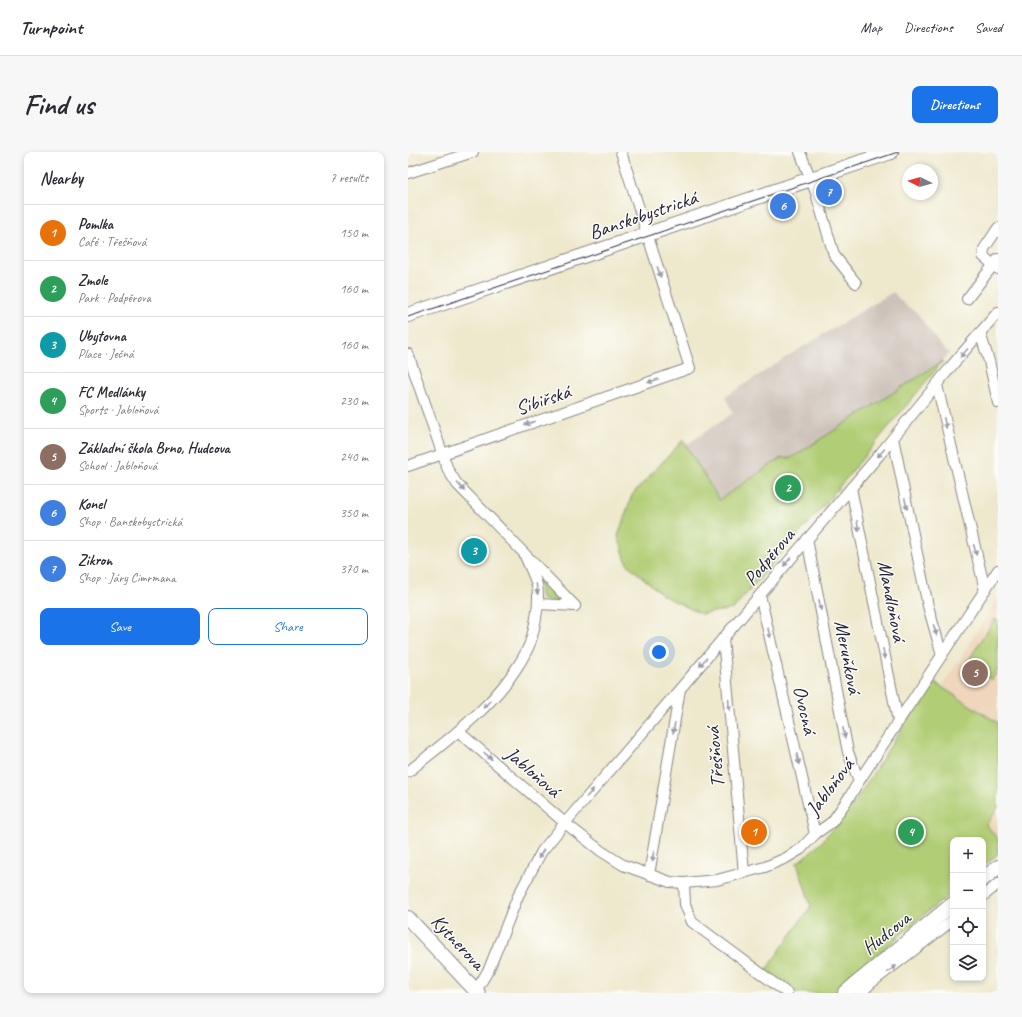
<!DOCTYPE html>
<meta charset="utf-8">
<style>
:root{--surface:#fff;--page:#f7f7f7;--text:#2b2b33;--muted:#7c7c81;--line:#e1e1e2;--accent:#1a73e8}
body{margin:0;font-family:Caveat,sans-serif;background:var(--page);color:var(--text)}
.controls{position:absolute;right:12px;bottom:12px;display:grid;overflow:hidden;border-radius:8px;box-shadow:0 2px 6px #0003}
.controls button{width:36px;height:36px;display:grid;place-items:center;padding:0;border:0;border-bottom:1px solid var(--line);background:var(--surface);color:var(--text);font:20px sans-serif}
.compass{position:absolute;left:494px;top:12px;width:36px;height:36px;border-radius:50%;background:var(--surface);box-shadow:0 2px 6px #0003;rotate:275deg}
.you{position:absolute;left:251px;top:500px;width:14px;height:14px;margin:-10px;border:3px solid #fff;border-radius:50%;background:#1a73e8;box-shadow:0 0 0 6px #1a73e833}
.badge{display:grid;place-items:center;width:26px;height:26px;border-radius:50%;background:var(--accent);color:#fff;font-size:13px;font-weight:700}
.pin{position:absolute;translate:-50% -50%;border:2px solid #fff;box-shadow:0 1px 4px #0006}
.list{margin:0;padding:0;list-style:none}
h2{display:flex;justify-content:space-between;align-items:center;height:52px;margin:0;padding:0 16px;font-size:17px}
h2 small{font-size:13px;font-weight:400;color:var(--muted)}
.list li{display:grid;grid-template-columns:26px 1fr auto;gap:12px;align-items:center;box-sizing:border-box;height:56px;padding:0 16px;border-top:1px solid var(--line)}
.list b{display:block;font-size:15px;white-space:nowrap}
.list p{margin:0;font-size:13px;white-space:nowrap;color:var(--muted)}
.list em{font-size:13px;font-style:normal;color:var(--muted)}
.actions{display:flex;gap:8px;padding:12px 16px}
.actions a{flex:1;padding:9px 0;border:1px solid var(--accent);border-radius:8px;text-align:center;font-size:14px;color:var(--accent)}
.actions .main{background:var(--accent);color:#fff}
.icon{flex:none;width:22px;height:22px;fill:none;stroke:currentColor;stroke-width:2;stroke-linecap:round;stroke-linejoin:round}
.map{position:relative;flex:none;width:590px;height:841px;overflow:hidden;border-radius:8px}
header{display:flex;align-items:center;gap:24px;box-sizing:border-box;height:56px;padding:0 20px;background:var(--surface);border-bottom:1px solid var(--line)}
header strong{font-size:19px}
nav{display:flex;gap:22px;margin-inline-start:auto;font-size:14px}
.intro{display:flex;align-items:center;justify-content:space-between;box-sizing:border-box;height:96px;padding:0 24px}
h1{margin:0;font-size:28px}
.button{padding:10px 18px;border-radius:8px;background:var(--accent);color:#fff;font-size:14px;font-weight:700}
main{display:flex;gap:24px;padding:0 24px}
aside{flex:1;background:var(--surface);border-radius:8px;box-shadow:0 2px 6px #0003}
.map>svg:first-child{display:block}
.built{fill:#efd6bc}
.industrial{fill:#cdc2b9}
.green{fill:#b1cd74;stroke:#6a7858}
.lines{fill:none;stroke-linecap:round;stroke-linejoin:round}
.street-casing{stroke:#888584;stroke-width:12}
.secondary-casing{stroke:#888584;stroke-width:16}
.street{stroke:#fff;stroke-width:10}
.secondary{stroke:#fff;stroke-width:14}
.tram{stroke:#22223b;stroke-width:1}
.oneway{fill:#9c9ca7}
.labels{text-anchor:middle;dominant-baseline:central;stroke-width:3;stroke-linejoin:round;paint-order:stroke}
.street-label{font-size:20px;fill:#22223b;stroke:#fdfcf7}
</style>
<header>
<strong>Turnpoint</strong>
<nav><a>Map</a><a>Directions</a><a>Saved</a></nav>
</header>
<div class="intro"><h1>Find us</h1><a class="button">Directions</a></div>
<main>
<aside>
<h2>Nearby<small>7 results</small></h2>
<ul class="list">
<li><span class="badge" style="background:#e8710a">1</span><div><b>Pomlka</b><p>Café · Třešňová</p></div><em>150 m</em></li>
<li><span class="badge" style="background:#2e9e5b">2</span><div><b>Zmole</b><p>Park · Podpěrova</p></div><em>160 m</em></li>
<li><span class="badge" style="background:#0f9aa8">3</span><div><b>Ubytovna</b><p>Place · Ječná</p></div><em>160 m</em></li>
<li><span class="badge" style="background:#2e9e5b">4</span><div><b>FC Medlánky</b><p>Sports · Jabloňová</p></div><em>230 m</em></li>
<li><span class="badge" style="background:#8d6e63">5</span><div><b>Základní škola Brno, Hudcova</b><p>School · Jabloňová</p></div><em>240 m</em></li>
<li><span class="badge" style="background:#3f7fe0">6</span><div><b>Konel</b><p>Shop · Banskobystrická</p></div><em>350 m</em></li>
<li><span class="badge" style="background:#3f7fe0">7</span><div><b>Zikron</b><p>Shop · Járy Cimrmana</p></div><em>370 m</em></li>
</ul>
<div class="actions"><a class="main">Save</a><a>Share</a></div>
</aside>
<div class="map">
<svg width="590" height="841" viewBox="0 0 590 841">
<rect width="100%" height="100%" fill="#fdfcf7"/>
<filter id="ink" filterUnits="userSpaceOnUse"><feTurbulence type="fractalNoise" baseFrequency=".025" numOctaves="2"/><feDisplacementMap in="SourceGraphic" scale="8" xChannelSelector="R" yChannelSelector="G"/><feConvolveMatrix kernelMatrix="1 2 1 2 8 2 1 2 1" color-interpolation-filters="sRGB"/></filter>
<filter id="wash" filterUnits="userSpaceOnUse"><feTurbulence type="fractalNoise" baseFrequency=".012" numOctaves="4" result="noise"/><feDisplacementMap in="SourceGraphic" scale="16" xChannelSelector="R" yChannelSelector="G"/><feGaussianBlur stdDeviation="0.9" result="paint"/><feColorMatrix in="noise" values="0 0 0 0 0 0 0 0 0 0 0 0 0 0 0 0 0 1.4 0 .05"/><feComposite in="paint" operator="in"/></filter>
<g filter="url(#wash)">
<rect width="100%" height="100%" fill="#eee8cc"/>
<g class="built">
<path d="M590,446V571L534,535Z"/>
<path d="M590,657V686L578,673Z"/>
</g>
<path class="industrial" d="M485,140L496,152L509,161L532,193L541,201L534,209L445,267L382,306H373L311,348L278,293L325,261L317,245L380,204Z"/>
<g class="green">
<path d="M535,209L412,358L325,457L293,462L256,444L219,412L210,384L224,343L275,288L311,348L373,306H383Z"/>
<path d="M129,422L154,444L153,447C147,452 140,449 133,447Z"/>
<path d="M587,467L590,469V517L584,528L558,512Z"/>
<path d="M524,529L590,571V656L578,673L590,686V702L575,714V688H545V740L511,767L426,841H389L358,818L403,754L389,711L412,692L448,648Z"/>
</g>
</g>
<g filter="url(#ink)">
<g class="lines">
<defs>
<g id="street">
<path d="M392,0L407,38L426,103L448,131"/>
<path d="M0,21L65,0"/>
<path d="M590,76L576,97L575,104L590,117"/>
<path d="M559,147L590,107"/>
<path d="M572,181L581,209L590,251"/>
<path d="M0,202L40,318L49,332L167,454"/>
<path d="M529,233L577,438"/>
<path d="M485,286L520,454L534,503"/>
<path d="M0,314L282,216L213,0"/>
<path d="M443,336L490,569"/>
<path d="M399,387L440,600L451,629"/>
<path d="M352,443L407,682"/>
<path d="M131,452L167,454"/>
<path d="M315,486L336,721"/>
<path d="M50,579L157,671L193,699L215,713L262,730L276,731L309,728L357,715L378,706L393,697L407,682L424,670L442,644L451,629L590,418"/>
<path d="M0,620C43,585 93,550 119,498C124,489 126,477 128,466C130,455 131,444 129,433C126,423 121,413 117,404"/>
<path d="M241,723L272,537"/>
<path d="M276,731L277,752L284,770L379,841"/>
<path d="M575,744L590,732"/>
<path d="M68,839L81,817L110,744L134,699L157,671L272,537L472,302L546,211L590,160"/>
<path d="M453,841L463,831L545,768"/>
</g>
<g id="secondary">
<path d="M0,163L483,0"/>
<path d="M575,727L590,715"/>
<path d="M0,766L70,841"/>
<path d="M437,841L545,752"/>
</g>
</defs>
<use href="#street" class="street-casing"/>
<use href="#secondary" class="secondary-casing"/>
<use href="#street" class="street"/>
<use href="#secondary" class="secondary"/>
<path class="tram" d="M0,165L490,0"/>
</g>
<defs><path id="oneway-solid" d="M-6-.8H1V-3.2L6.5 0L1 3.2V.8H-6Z"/></defs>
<g class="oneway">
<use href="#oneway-solid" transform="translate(251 120) rotate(72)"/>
<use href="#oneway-solid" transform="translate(556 201) rotate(132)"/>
<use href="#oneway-solid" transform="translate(245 229) rotate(161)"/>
<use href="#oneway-solid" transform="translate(122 271) rotate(161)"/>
<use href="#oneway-solid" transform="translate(537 271) rotate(77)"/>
<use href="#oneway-solid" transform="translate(473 301) rotate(130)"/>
<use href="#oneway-solid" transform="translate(53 335) rotate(48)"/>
<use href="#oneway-solid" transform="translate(498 352) rotate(78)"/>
<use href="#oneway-solid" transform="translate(450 374) rotate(79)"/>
<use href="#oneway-solid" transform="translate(567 398) rotate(76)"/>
<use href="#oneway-solid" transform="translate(379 410) rotate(130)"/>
<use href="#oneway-solid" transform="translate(129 437) rotate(82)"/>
<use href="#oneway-solid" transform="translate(412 453) rotate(79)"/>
<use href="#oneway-solid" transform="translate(527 478) rotate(74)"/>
<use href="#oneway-solid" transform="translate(361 481) rotate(77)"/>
<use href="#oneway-solid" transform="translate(476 502) rotate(79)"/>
<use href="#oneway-solid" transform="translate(295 510) rotate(130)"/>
<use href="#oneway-solid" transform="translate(79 552) rotate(134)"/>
<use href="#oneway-solid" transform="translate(321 553) rotate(85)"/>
<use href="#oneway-solid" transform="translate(266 576) rotate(99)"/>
<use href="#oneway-solid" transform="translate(436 581) rotate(79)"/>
<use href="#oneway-solid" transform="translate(80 604) rotate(41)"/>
<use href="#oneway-solid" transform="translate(390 607) rotate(77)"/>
<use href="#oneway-solid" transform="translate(182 641) rotate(-49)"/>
<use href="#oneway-solid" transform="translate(133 702) rotate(121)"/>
<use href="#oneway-solid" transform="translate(245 704) rotate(99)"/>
<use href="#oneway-solid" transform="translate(484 817) rotate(-38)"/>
</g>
</g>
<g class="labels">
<g class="street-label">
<text transform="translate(235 63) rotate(-19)">Banskobystrická</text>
<text transform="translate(135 248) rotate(-19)">Sibiřská</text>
<text transform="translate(361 405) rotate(-50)">Podpěrova</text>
<text transform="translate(484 449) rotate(79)">Mandloňová</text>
<text transform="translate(440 505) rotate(79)">Meruňková</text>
<text transform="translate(397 558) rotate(77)">Ovocná</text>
<text transform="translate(307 605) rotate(-95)">Třešňová</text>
<text transform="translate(125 620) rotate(41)">Jabloňová</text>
<text transform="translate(422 635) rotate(-53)">Jabloňová</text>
<text transform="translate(478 781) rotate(-39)">Hudcova</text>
<text transform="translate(50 790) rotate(47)">Kytnerova</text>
</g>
</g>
</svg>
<div class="controls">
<button>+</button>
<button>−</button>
<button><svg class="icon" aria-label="locate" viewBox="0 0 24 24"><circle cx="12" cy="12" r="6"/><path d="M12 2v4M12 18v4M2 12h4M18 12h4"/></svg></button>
<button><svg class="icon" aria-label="layers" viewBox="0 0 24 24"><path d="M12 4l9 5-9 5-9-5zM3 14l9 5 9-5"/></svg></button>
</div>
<svg class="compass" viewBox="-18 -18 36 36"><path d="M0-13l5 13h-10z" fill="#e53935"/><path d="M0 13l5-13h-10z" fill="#7c7c81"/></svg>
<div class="you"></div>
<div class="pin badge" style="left:346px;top:680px;background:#e8710a">1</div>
<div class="pin badge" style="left:380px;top:336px;background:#2e9e5b">2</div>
<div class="pin badge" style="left:66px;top:399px;background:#0f9aa8">3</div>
<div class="pin badge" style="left:503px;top:680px;background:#2e9e5b">4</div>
<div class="pin badge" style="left:567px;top:521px;background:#8d6e63">5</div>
<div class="pin badge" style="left:375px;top:54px;background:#3f7fe0">6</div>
<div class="pin badge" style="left:421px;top:40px;background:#3f7fe0">7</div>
</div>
</main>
